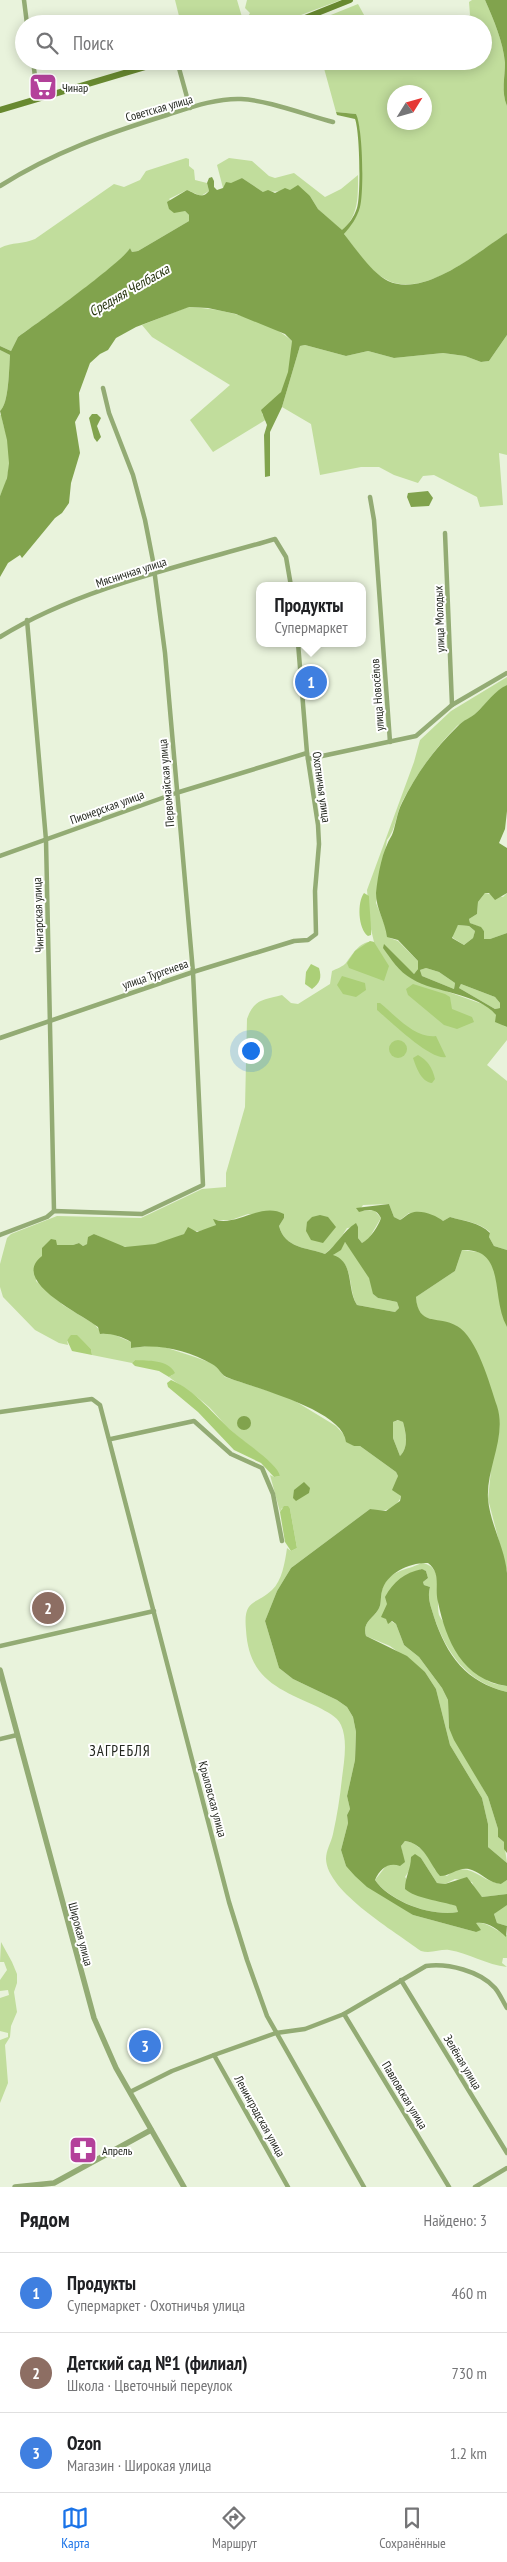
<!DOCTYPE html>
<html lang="ru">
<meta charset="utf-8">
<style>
:root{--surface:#fff;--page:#f2f2f2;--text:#202124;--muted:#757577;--line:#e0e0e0;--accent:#1a73e8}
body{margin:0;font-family:"PT Sans Narrow",sans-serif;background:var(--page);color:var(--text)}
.compass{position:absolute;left:387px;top:85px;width:45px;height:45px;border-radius:50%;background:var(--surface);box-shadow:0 2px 12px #0003;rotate:53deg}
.you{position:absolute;left:250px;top:1050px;width:18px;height:18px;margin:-12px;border:4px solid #fff;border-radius:50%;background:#1a73e8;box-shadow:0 0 0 8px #1a73e833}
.badge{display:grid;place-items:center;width:32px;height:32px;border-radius:50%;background:var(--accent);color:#fff;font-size:16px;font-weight:700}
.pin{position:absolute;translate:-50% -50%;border:2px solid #fff;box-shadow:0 1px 5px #0006}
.popup{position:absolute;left:256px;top:582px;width:110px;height:65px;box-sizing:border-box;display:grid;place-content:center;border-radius:10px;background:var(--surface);filter:drop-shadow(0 1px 4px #0005);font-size:16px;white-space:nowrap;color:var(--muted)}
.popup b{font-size:19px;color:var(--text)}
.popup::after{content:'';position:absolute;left:50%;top:100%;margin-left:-10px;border:10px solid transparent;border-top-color:var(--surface)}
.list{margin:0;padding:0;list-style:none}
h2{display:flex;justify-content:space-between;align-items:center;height:65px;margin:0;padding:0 20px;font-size:21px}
h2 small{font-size:16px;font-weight:400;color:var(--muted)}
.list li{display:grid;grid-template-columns:32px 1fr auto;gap:15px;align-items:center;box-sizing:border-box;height:80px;padding:0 20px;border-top:1px solid var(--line)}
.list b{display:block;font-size:19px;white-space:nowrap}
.list p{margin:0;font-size:16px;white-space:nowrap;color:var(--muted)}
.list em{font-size:16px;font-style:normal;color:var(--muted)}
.icon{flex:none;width:28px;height:28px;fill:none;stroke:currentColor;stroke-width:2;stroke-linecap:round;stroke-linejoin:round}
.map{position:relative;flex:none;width:507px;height:2187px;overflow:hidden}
.search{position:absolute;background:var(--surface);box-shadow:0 2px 12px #0003;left:15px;right:15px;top:15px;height:55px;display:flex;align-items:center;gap:12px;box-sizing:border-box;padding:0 18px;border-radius:28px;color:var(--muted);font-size:19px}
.sheet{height:305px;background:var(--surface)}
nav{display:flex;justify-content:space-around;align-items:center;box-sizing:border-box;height:70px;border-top:1px solid var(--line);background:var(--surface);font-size:14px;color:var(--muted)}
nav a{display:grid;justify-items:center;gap:2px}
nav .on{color:var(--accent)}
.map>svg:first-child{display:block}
.green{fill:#c1dd9c;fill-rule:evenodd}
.forest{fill:#abcf77}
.water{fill:#81a34d;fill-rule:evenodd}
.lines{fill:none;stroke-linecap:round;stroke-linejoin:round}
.minor{stroke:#93ab74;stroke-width:4.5}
.tertiary{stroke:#93ab74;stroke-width:5.5}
.secondary{stroke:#688930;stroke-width:6}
.labels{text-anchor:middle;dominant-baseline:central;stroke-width:4;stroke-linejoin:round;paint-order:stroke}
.poi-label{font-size:12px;fill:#242820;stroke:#fff;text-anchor:start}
.street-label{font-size:12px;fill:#242820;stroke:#fff}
.water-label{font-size:14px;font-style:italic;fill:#26340f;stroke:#fff}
.quarter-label{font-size:15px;letter-spacing:1px;fill:#242820;stroke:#fff}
</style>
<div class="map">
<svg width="507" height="2187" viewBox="0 0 507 2187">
<rect width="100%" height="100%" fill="#e9f3dc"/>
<g class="green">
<path d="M175,0H237L242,17L247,18L250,13L245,8L247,0H341L277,24H181Z"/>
<path d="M472,0H485C494,21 503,41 505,63C505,77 501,92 507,106V233C476,254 419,303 382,277C367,268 355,248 344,234L357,215L361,196L360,131L356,114L336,112L322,61H483V24H456L470,15L469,2ZM394,92H424V122H394Z"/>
<path d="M358,4L369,24H311V23Z"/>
<path d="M186,158L189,159V166L194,170L195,180L207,183L209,191L201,196L187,190L169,199L180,211H185L189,215V221L138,251L132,252L130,248C122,264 37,323 18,337L11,351L0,346V248C12,242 24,244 35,239L114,184L124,187L140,180L146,171Z"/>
<path d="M229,158L252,161L269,176L275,178L294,173L325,197L341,189L358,175C358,197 359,215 342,231L318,209L310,196L290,191L263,192L242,178L223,188L217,165Z"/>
<path d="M188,307C220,308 268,319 292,341C291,358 290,384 277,397C271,404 266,405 262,414L267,419L213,452L190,420L230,385L152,337L142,325Z"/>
<path d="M507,335V455L499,453L503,505L480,507L477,497L434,475L423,476L418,483L394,475L379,467H361L320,475L311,424L282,407L300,346L305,345L346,356L368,351L394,358L443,353L465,356L481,362L489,361Z"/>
<path d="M0,350L10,355C9,368 9,404 0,411Z"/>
<path d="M2,414C2,423 5,429 7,437C11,456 10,479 0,496V415Z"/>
<path d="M507,677V685C495,691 486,704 476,713C470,719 463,721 457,726C434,749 417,774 402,802C396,814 396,830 387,840L376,903L390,938L398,941L418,961V969L414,974L383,948L412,979L485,1005L494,1012L504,1026L507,1027V1040L487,1065L507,1081V1250L494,1246L489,1237L490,1232C479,1222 464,1221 450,1217L443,1221L409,1213L400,1220L394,1217L389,1204L363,1205L359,1211L374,1210L381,1218L368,1240L362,1243L358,1238V1227L347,1228L338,1242L325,1254C307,1247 285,1249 279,1226L284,1218L248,1214L231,1220H214L216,1225C208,1229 200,1233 191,1230C173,1241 148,1248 127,1247C117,1247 103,1238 94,1234L87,1244L83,1246L79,1243L73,1245H57L42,1256L36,1281L63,1305L94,1324L103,1334L108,1332L131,1342V1348L158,1345L195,1357L214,1364L225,1377L290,1398L336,1426L354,1446H360L396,1472L398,1476L396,1483L401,1496C397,1510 382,1513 370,1509L291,1568L277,1591L265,1621L279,1668L293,1679L337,1700L347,1707L353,1717L356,1732L355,1760L347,1796L350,1809L347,1815L348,1823L341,1850L346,1866L413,1915L476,1932V1923C488,1921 498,1933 507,1935V1958H503L502,1963L507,1967C487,1965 469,1953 449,1950C440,1949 431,1954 421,1951C396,1932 327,1892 326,1859C326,1850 331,1843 333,1834C337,1816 340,1797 342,1778C344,1762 348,1740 341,1725C337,1716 327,1712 318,1707C279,1689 249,1680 246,1630C243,1598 255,1606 272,1590C282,1581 285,1562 287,1548L291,1551L297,1548L290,1509L282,1508L280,1512L270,1475L274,1477L280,1476C267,1457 253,1449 236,1435C226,1427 218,1416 209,1407C197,1396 182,1387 169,1377L172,1375L135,1360L132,1363L92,1355L91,1349L76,1335L71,1336L67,1340L68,1345L59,1343L35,1330L3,1297L0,1287V1264L7,1238L11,1234L57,1216L141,1218L202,1189L226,1187V1173L245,1107L247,1019C254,999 263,1000 282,995L291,1003L298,1004L330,984L332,971C336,969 344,966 346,963C353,954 360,940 374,942L370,925L367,890L414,762L420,740L451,711Z"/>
<path d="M485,893L503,897L507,893V933L490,939H484V931L480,927L470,923L469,919L477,914L478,902Z"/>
<path d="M458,925L469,926L475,931L473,938L464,945L453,938L452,935Z"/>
<path d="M426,968L439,972L455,983L454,989L422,976L420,970Z"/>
<path d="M461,984L495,997L500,1003V1008L495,1009L459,988Z"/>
<path d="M345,1242L365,1269L373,1286V1294L378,1298L397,1302L399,1308L395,1312L357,1305C347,1289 355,1261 332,1256Z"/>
<path d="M462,1250L485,1253L499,1262L505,1274L502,1287L507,1327V1572L488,1499L491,1470L457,1326L424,1317L417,1310L416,1297L455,1271Z"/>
<path d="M399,1420L403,1422C406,1434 409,1447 400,1456L393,1438V1422Z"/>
<path d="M421,1563C446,1565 435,1599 439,1615C441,1620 484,1678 488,1681C493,1684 501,1685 507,1686V1692C467,1682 447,1654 434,1617C431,1606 427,1599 430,1587L424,1585L423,1582L428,1578L426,1571L421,1569C409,1581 380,1600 386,1619L396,1624L404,1645L419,1657L442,1688L448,1700L449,1728L488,1797L498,1829V1837L504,1842L507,1863L488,1847V1824L482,1798L450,1745L436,1689L425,1672L390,1646L366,1636C362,1623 372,1619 378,1610C382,1604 380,1597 382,1590C388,1569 407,1571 421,1563Z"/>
<path d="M405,1841L413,1843L421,1849L430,1859L435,1870L447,1876C467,1858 481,1882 501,1884L507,1880V1894L482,1897L475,1890L472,1882L455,1879L445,1884L437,1883L421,1858L411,1857V1868L405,1877L422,1897H430L456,1906L458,1912C432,1917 391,1902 375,1880L386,1866L403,1856L401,1846Z"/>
<path d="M506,1904L507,1905V1926L497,1923L494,1914Z"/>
<path d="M1,1942L12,1962L17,1974V1983L14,1992L17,2012L11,2026L10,2037L5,2045L8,2083L0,2103V2040L8,2037V2033L0,2031V1998L9,1995L8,1990L0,1991V1980L7,1970L4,1962H0Z"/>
</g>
<g class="forest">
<path d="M364,893L369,896C369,903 372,932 371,935L368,936C358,929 357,902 364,893Z"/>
<path d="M370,941L374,942L389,966L384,981L349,968L347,963L355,951Z"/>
<path d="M311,964L319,968C322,978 320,983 312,989L305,984L306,972Z"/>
<path d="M342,976L365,983L366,990L356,997L343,994L337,985Z"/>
<path d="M413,984L445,994L450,997L452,1009L472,1017L474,1022L457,1029L444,1025L408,995L406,989Z"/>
<path d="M377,1003H380C395,1015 415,1039 436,1036L446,1057C431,1061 389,1020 377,1010Z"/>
<circle cx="398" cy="1049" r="9"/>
<path d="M418,1055C428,1061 432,1067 435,1079L432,1083C421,1082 416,1067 413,1058Z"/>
<path d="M71,1335H77L91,1349L92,1355L72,1351L67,1340Z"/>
<path d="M135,1360C148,1361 168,1359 175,1373L169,1377L159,1371L135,1366L132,1363Z"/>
<path d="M171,1380C194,1389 215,1416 233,1432C243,1441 278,1464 280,1476L274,1477L261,1463L234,1450L198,1412L168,1387L167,1383Z"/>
<path d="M284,1506H288L290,1509L297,1548L291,1551L285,1542L280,1512Z"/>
</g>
<g class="water">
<path d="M485,0H507V106C501,92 505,77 505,63C503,41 494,21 485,0Z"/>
<path d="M336,112L356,114C363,128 364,192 360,207C357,218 351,226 344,234C355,248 373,274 388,281C425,298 478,252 507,233V335L489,361L481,362L465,356L443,353L394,358L368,351L346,356L305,345L300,346L282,407L270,432V476L265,477L264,435L267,425L261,410L281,392L288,372L292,341L285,334L236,314L208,308L189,307L136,327L116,338L108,350L100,354L90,363L79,393L80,413L75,422L80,453L71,483L69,503L62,513L55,518L22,558L20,555L8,563L0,577V496L7,478L9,463L7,440L0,411C9,404 9,368 10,355L0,350V346L11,351L18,337C35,325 124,261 130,248L132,252L138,251L189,221V215L185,211L174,213L169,209L167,202L187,190C195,193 202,200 209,191L207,183L209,178L212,177L214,181V187L217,190L223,188L226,182L231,183L242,178L263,192L268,190L275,193L285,188L290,190L298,185L310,196L318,209L342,230C349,224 354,217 357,208C361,196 360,132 355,119L337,115Z"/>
<path d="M92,414H97L101,418L97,426L101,437L97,442L94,438L89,418Z"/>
<path d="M428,491L433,498L429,506L411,507L407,497L408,493Z"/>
<path d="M507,685V811L505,829L499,843L507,848V893L495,900L489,893H485L478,902L477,914L469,919L470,923L481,927L484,931V939H490L507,933V1027L495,1022L496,1015C478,993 435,993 412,979C398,971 392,960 383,948L384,944L414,974L418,969V961L398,940L387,937C385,921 376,909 376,893C378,874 382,851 392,835C395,829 397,812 402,803C416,774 435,748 458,726C463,720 471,718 476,713C486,704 495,690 507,685ZM458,925L469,926L475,931L473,938L464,945L452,938ZM426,968L439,972L455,983L454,989L422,976L420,970ZM461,984L495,997L500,1003V1008L495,1009L459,988Z"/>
<path d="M389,1204L394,1217L400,1220C404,1218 407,1214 411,1213C420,1209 436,1215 443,1221L450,1217C464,1221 479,1222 490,1233L489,1237L494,1246L507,1250V1327C490,1296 507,1248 462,1250L455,1271L416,1297C418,1327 438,1315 457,1326C477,1337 490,1385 497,1406C507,1437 486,1468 488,1499C490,1524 505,1548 507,1573C507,1610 507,1649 507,1686C463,1680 446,1641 438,1602C434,1588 442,1574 428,1563C411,1562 386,1573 382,1591C380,1598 382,1604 378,1610C372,1619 362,1623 366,1636L407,1656L425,1672L436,1689L450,1745L482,1798L488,1824V1847L507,1863V1880L501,1884C489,1883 483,1874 472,1870C460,1865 451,1876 440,1876C429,1863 425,1844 405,1841L401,1846L405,1862L400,1866C388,1862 380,1869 375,1880C390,1902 432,1917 458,1912L456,1906C441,1901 414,1898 405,1889C405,1877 411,1869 411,1857L415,1854L421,1858L437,1883L445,1884L467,1877L482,1897L507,1894V1905L494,1914L497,1923L507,1926L506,1937C499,1930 487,1921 476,1923L481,1930L476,1932L413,1915L367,1887L355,1876L346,1866L341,1850L348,1823L347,1815L350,1809L347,1796L355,1760L356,1732L353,1717L347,1707L337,1700L293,1679L279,1668L265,1621L277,1591L291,1568L370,1509L386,1511L400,1501L401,1496L392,1490L398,1476L396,1472L360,1446H354L346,1442C343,1410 254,1388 229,1378C221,1376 219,1367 212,1364C188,1350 158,1343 131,1348V1342C121,1336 110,1333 100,1334L98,1327C82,1314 9,1281 42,1256V1248L51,1239L56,1240L57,1245H73L79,1243L83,1246L87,1244L88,1237L94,1234L125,1247L155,1244L184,1234L188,1227L197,1232L216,1225L213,1219C236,1228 261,1201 284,1214V1218L279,1226C285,1249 307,1247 325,1254C337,1245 343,1231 356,1223L358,1227V1238L362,1243C370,1239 379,1225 381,1218C376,1208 369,1209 359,1212L356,1208ZM345,1242L369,1278L373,1294L378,1298L397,1302L399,1308L395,1312L357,1305C346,1288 355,1262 333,1255L341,1250ZM398,1420L403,1422C406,1433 409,1447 400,1456L393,1438V1422Z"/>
<path d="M320,1215L328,1217L336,1227L323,1243L311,1240L306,1231L307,1222L312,1217Z"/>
<circle cx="244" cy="1423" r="7"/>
<path d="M304,1482L310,1488L309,1493L296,1501L293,1498L294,1490Z"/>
<path d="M422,1569L426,1571L428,1578L423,1582L424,1585L430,1587C427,1599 431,1606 434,1617C447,1656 466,1682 507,1692V1853L504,1849V1842L498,1837V1829L488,1797L454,1740L449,1728L448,1700L442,1688L419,1657L404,1645L396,1624L392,1621L388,1624L386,1619L381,1617L387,1604L385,1597C394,1581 404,1573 422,1569Z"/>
</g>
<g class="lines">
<g class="minor">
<path d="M24,0L27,24"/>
<path d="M33,61L38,99"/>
<path d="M177,61L190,108"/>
<path d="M0,186C54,152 106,134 167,115C189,108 216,98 241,99C267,100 306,115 333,122"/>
<path d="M370,497L374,520L390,742"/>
<path d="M445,533L452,705"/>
<path d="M27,620L46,840L54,1211"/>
<path d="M0,637C78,588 186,565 275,539L286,557L291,586"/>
<path d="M308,759L416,736L452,705L507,673"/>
<path d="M0,856L176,793L307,753"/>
<path d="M0,1038L193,972L294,941L308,940L316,934L315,891L319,844L318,825L307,753L298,643"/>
<path d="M0,1235L47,1217L54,1211L142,1214L203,1185L193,972L165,653L153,561L145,520L133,475L109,413L103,388"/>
<path d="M0,1412L92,1399L100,1405L229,1902L247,1960L267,2016L364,2187"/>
<path d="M111,1439L194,1421L231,1454L262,1468L273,1494L282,1541"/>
<path d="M0,1646L154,1611"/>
<path d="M0,1739L17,1735"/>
<path d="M401,1980L507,2153"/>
<path d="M344,2014L449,2187"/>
<path d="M214,2055L288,2187"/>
<path d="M130,2092L172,2071L214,2055L276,2033L305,2029L344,2014L426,1966C448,1963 480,1971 495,1988C500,1994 503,2002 507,2008"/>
<path d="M475,2187L507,2168"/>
</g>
<g class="tertiary">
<path d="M0,1670L94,2018L116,2068L184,2187"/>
<path d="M15,2187L54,2183L151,2130"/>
</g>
<g class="secondary">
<path d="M290,24L350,0"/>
<path d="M0,110L165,61"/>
</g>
</g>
<defs>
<symbol id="supermarket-square" viewBox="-11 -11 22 22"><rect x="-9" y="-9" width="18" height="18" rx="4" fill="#b4419b" stroke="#fff"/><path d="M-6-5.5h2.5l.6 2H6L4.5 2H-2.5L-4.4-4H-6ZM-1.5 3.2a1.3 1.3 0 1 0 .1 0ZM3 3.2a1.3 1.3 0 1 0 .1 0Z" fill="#fff"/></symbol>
<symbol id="pharmacy-square" viewBox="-11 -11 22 22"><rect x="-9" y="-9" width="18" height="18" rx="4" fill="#b4419b" stroke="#fff"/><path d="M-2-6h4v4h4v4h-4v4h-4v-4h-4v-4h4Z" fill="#fff"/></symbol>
</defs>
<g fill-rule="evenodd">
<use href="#supermarket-square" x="27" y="71" width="32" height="32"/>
<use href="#pharmacy-square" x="67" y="2134" width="32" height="32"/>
</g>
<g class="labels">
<g class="poi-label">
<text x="62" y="87">Чинар</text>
<text x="102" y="2150">Апрель</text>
</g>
<g class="street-label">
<text transform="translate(159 108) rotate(-16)">Советская улица</text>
<text transform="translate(131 572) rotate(-18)">Мясничная улица</text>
<text transform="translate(439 619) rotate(-92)">улица Молодых</text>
<text transform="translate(377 695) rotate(-94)">улица Новосёлов</text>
<text transform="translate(166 783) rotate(-95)">Первомайская улица</text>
<text transform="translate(322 787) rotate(82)">Охотничья улица</text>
<text transform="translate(107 807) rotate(-20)">Пионерская улица</text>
<text transform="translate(38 915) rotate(-92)">Чингарская улица</text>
<text transform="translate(155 974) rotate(-19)">улица Тургенева</text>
<text transform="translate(213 1799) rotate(75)">Крыловская улица</text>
<text transform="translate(81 1934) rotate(75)">Широкая улица</text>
<text transform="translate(463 2062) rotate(59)">Зелёная улица</text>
<text transform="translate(405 2095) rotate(59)">Павловская улица</text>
<text transform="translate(260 2116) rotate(61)">Ленинградская улица</text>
</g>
<g class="water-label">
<text transform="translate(129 290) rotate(-30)">Средняя Челбаска</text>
</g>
<g class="quarter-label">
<text x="120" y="1750">ЗАГРЕБЛЯ</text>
</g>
</g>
</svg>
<svg class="compass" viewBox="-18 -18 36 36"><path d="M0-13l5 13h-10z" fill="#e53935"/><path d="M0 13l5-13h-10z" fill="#757577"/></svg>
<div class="you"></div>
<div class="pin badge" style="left:311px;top:682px;background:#3f7fe0">1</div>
<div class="popup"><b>Продукты</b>Супермаркет</div>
<div class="pin badge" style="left:48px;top:1608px;background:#8d6e63">2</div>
<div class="pin badge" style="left:145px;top:2046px;background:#3f7fe0">3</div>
<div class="search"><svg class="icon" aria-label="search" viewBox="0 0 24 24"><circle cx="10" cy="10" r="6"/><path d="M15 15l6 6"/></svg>Поиск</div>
</div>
<section class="sheet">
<h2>Рядом<small>Найдено: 3</small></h2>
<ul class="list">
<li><span class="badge" style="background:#3f7fe0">1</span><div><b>Продукты</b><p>Супермаркет · Охотничья улица</p></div><em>460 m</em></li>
<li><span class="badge" style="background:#8d6e63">2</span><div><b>Детский сад №1 (филиал)</b><p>Школа · Цветочный переулок</p></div><em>730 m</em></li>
<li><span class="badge" style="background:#3f7fe0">3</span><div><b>Ozon</b><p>Магазин · Широкая улица</p></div><em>1.2 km</em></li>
</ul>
</section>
<nav>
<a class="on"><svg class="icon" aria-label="map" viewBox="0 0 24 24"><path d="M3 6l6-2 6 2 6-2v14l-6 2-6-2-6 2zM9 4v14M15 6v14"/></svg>Карта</a>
<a><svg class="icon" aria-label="directions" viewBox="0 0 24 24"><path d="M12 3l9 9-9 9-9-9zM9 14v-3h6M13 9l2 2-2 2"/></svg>Маршрут</a>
<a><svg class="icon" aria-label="saved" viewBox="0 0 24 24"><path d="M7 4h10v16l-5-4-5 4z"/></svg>Сохранённые</a>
</nav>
